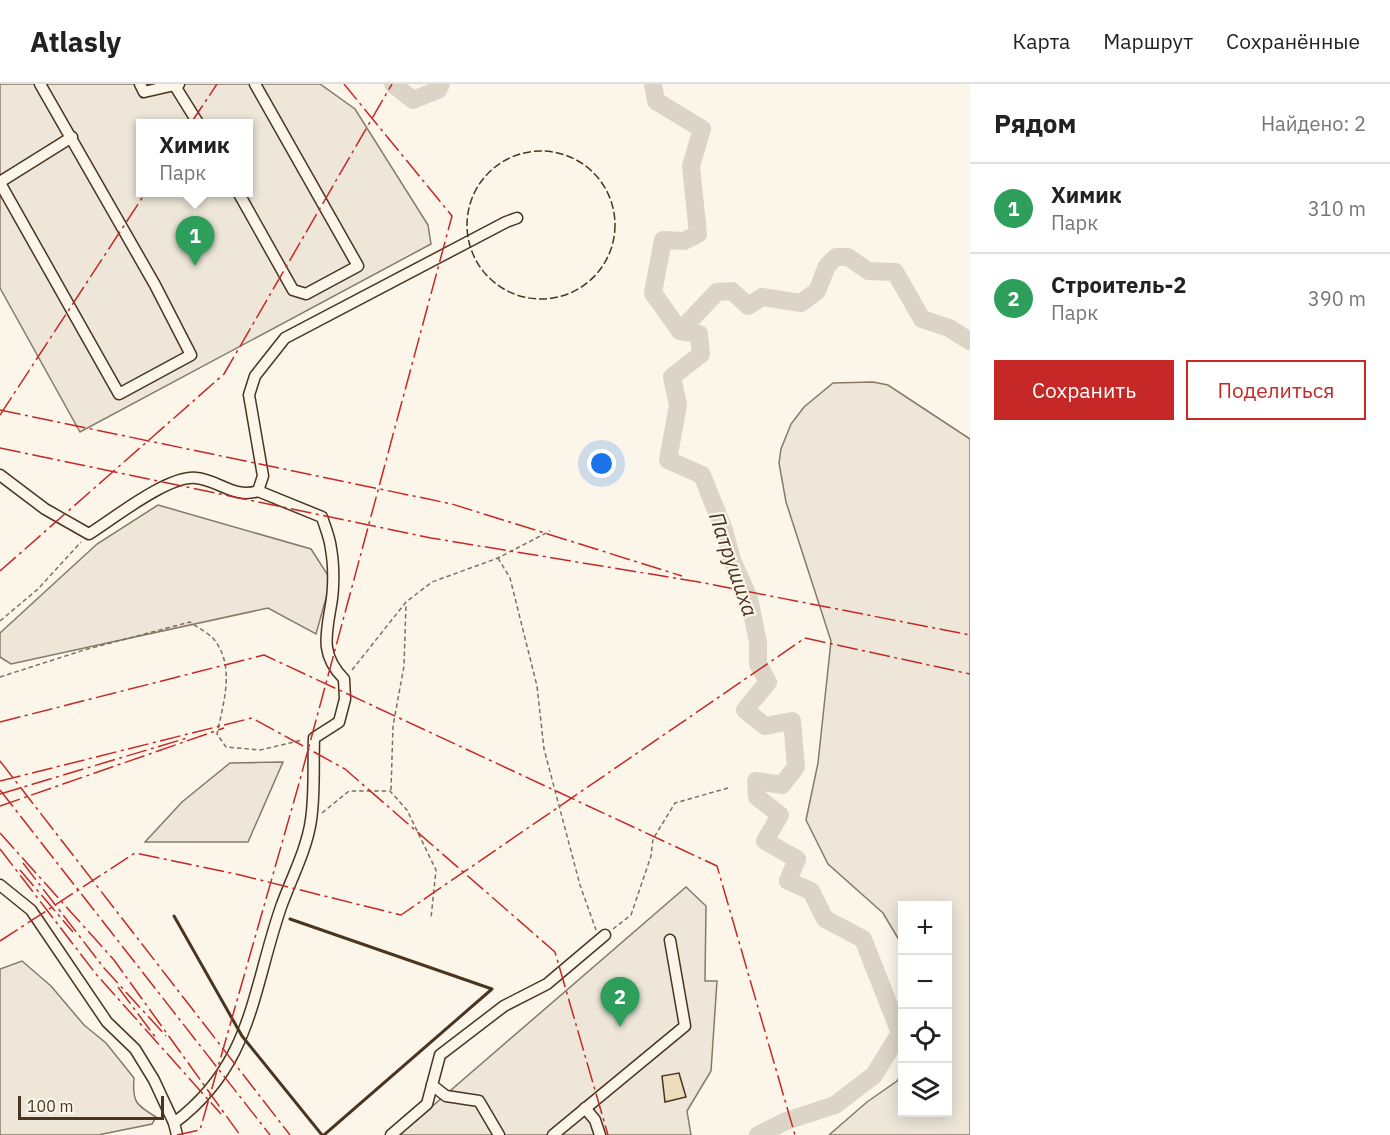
<!DOCTYPE html>
<html lang="ru">
<meta charset="utf-8">
<style>
:root{--surface:#fff;--page:#f2f2f2;--text:#222;--muted:#767676;--line:#e0e0e0;--accent:#c62828}
body{margin:0;font-family:"IBM Plex Sans",sans-serif;background:var(--page);color:var(--text)}
.controls{position:absolute;right:18px;bottom:18px;display:grid;overflow:hidden;border-radius:0px;box-shadow:0 3px 15px #0003}
.controls button{width:54px;height:54px;display:grid;place-items:center;padding:0;border:0;border-bottom:2px solid var(--line);background:var(--surface);color:var(--text);font:30px sans-serif}
.scale{position:absolute;left:18px;bottom:15px;width:146px;box-sizing:border-box;padding-left:6px;border:3px solid #4a3520;border-top:0;font-size:16px;line-height:21px;white-space:nowrap;color:#4a3520;-webkit-text-stroke:4px #fbf6e9;paint-order:stroke}
.you{position:absolute;left:602px;top:380px;width:21px;height:21px;margin:-15px;border:4px solid #fff;border-radius:50%;background:#1a73e8;box-shadow:0 0 0 9px #1a73e833}
.badge{display:grid;place-items:center;width:39px;height:39px;border-radius:50%;background:var(--accent);color:#fff;font-size:20px;font-weight:700}
.pin{position:absolute;translate:-50% -50px;filter:drop-shadow(0 2px 3px #0008)}
.pin::after{content:'';position:absolute;top:32px;width:21px;height:18px;background:inherit;clip-path:polygon(0 0,100% 0,50% 100%)}
.popup{position:absolute;left:136px;top:35px;width:117px;height:78px;box-sizing:border-box;display:grid;place-content:center;border-radius:0px;background:var(--surface);filter:drop-shadow(0 2px 4px #0005);font-size:20px;white-space:nowrap;color:var(--muted)}
.popup b{font-size:22px;color:var(--text)}
.popup::after{content:'';position:absolute;left:50%;top:100%;margin-left:-12px;border:12px solid transparent;border-top-color:var(--surface)}
.list{margin:0;padding:0;list-style:none}
h2{display:flex;justify-content:space-between;align-items:center;height:78px;margin:0;padding:0 24px;font-size:26px}
h2 small{font-size:20px;font-weight:400;color:var(--muted)}
.list li{display:grid;grid-template-columns:39px 1fr auto;gap:18px;align-items:center;box-sizing:border-box;height:90px;padding:0 24px;border-top:2px solid var(--line)}
.list b{display:block;font-size:22px;white-space:nowrap}
.list p{margin:0;font-size:20px;white-space:nowrap;color:var(--muted)}
.list em{font-size:20px;font-style:normal;color:var(--muted)}
.actions{display:flex;gap:12px;padding:18px 24px}
.actions a{flex:1;padding:14px 0;border:2px solid var(--accent);border-radius:0px;text-align:center;font-size:21px;color:var(--accent)}
.actions .main{background:var(--accent);color:#fff}
.icon{flex:none;width:33px;height:33px;fill:none;stroke:currentColor;stroke-width:2;stroke-linecap:round;stroke-linejoin:round}
.map{position:relative;flex:none;width:970px;height:1051px;overflow:hidden}
header{display:flex;align-items:center;gap:36px;box-sizing:border-box;height:84px;padding:0 30px;background:var(--surface);border-bottom:2px solid var(--line)}
header strong{font-size:28px}
nav{display:flex;gap:33px;margin-inline-start:auto;font-size:21px}
main{display:flex}
aside{flex:1;background:var(--surface)}
.map>svg:first-child{display:block}
.green{fill:#ede6d9;stroke:#887966;stroke-width:1.5;fill-rule:evenodd}
.lines{fill:none;stroke-linecap:round;stroke-linejoin:round}
.river{stroke:#dcd4c6;stroke-width:18}
.building{fill:#ecdcbc;stroke:#4a3520;stroke-width:1.5}
.minor-casing{stroke:#4a3520;stroke-width:13}
.path{stroke:#7f6f5c;stroke-width:1.5;stroke-dasharray:4.5 3;stroke-linecap:butt}
.minor{stroke:#fbf6e9;stroke-width:10}
.fence{stroke:#4a3520;stroke-width:1.5;stroke-dasharray:8 3;stroke-linecap:butt}
.wall{stroke:#4a3520;stroke-width:3}
.power{stroke:#c62828;stroke-width:1.5;stroke-dasharray:21 4.5 3 4.5;stroke-linecap:butt}
.labels{text-anchor:middle;dominant-baseline:central;stroke-width:4.5;stroke-linejoin:round;paint-order:stroke}
.water-label{font-size:21px;font-style:italic;fill:#4a3520;stroke:#fbf6e9}
</style>
<header>
<strong>Atlasly</strong>
<nav><a>Карта</a><a>Маршрут</a><a>Сохранённые</a></nav>
</header>
<main>
<div class="map">
<svg width="970" height="1051" viewBox="0 0 970 1051">
<rect width="100%" height="100%" fill="#fbf6e9"/>
<g class="green">
<path d="M0,0H320L355,25L428,141L431,160L80,348L0,204ZM141,39H249V108H141Z"/>
<path d="M873,298L888,301L970,355V1051H829L867,1018L897,997L902,988V1028H948V822H902V861L883,829L828,780L806,736L818,679L831,557L786,418L779,379L781,365L791,340L804,323L833,299Z"/>
<path d="M158,421L311,465L331,496L316,550L268,524L11,580L0,573V549L97,460Z"/>
<path d="M283,678L248,758H145L182,718L230,679Z"/>
<path d="M686,803L706,822L705,897H717L711,987L687,1027L691,1051H399Z"/>
<path d="M22,877L51,902L84,941L106,959L134,994C132,1018 136,1021 156,1033L152,1040L98,1051H0V885Z"/>
</g>
<g class="lines">
<g class="river">
<path d="M393,0L413,16L438,6L441,0"/>
<path d="M653,0L656,17L702,45L691,82L698,150L684,157L663,156L653,209L680,247L699,250L701,270L672,293L678,321L668,376L702,391L724,446L732,476L749,514L758,558V580L768,598L745,626L765,642L792,637L796,683L782,701L756,697L757,713L780,731L765,757L797,775L788,797L811,807L825,835L863,855L900,949L874,991L835,1021L786,1037L758,1051"/>
<path d="M680,247L717,208L732,207L748,222L762,213L801,219L817,207L827,182L836,173H848L868,187L895,188L922,235L949,244L970,257"/>
</g>
</g>
<path class="building" d="M679,989L686,1013L665,1018L662,992Z"/>
<g class="lines">
<defs>
<g id="minor">
<path d="M140,0L144,8L179,0"/>
<path d="M175,2L198,39"/>
<path d="M0,98L72,53"/>
<path d="M0,99L119,310L191,271L155,201L40,0"/>
<path d="M238,108L293,206L306,210L358,182L255,0"/>
<path d="M0,391L45,425L89,450C113,435 168,391 196,394C219,396 234,415 258,407L263,392L249,311L255,292L285,254L506,138L517,134"/>
<path d="M0,801L31,826L107,938L135,965L154,996L174,1039"/>
<path d="M432,1001L446,1012L479,1017L499,1051"/>
<path d="M585,1024L595,1036L600,1051"/>
<path d="M177,1051L174,1039C252,981 252,907 281,823C291,795 307,765 311,736C315,709 313,681 314,654L339,638L345,615L344,595C320,571 326,551 331,521C334,505 334,481 331,465C330,454 325,443 322,433L258,407"/>
<path d="M391,1051L427,1020L440,971L504,922L547,900L605,851"/>
<path d="M553,1051L685,942L670,856"/>
</g>
</defs>
<use href="#minor" class="minor-casing"/>
<g class="path">
<path d="M498,474L510,494L537,602L544,665L580,801L596,846"/>
<path d="M0,537L38,505L81,458"/>
<path d="M352,586L406,518L432,498L498,474L550,447"/>
<path d="M0,593L84,566L190,538C198,544 211,550 216,558C235,585 223,620 217,650L226,663L260,666L302,656"/>
<path d="M391,706L393,642L404,582L406,520"/>
<path d="M322,729L349,707H390L407,726L436,786L431,834"/>
<path d="M613,845L631,831L651,772L653,755L675,719L728,704"/>
</g>
<use href="#minor" class="minor"/>
<circle class="fence" cx="541" cy="141" r="74"/>
<g class="wall">
<path d="M174,832L242,952L322,1051"/>
<path d="M290,835L492,905L324,1051"/>
</g>
<g class="power">
<path d="M191,39L217,0"/>
<path d="M0,326L452,420L682,492"/>
<path d="M0,331L146,108"/>
<path d="M0,364L431,454L699,498L970,551"/>
<path d="M0,487L224,290L392,0"/>
<path d="M0,638L264,571L717,782L795,1051"/>
<path d="M0,677L290,1051"/>
<path d="M0,697L252,634L345,685L555,868L608,1051"/>
<path d="M0,706L270,1051"/>
<path d="M0,710L187,654"/>
<path d="M0,722L224,644"/>
<path d="M0,749L114,876L240,1051"/>
<path d="M0,765L96,890L221,1030"/>
<path d="M23,779L104,884L166,952"/>
<path d="M20,786L73,848"/>
<path d="M0,857L135,769L236,790L401,831L805,554L970,590"/>
<path d="M118,903L156,954"/>
<path d="M177,1051L200,1046L298,703L452,132L344,0"/>
</g>
</g>
<g class="labels">
<g class="water-label">
<text transform="translate(734 480) rotate(71)">Патрушиха</text>
</g>
</g>
</svg>
<div class="controls">
<button>+</button>
<button>−</button>
<button><svg class="icon" aria-label="locate" viewBox="0 0 24 24"><circle cx="12" cy="12" r="6"/><path d="M12 2v4M12 18v4M2 12h4M18 12h4"/></svg></button>
<button><svg class="icon" aria-label="layers" viewBox="0 0 24 24"><path d="M12 4l9 5-9 5-9-5zM3 14l9 5 9-5"/></svg></button>
</div>
<div class="scale">100 m</div>
<div class="you"></div>
<div class="pin badge" style="left:195px;top:182px;background:#2e9e5b">1</div>
<div class="popup"><b>Химик</b>Парк</div>
<div class="pin badge" style="left:620px;top:943px;background:#2e9e5b">2</div>
</div>
<aside>
<h2>Рядом<small>Найдено: 2</small></h2>
<ul class="list">
<li><span class="badge" style="background:#2e9e5b">1</span><div><b>Химик</b><p>Парк</p></div><em>310 m</em></li>
<li><span class="badge" style="background:#2e9e5b">2</span><div><b>Строитель-2</b><p>Парк</p></div><em>390 m</em></li>
</ul>
<div class="actions"><a class="main">Сохранить</a><a>Поделиться</a></div>
</aside>
</main>
